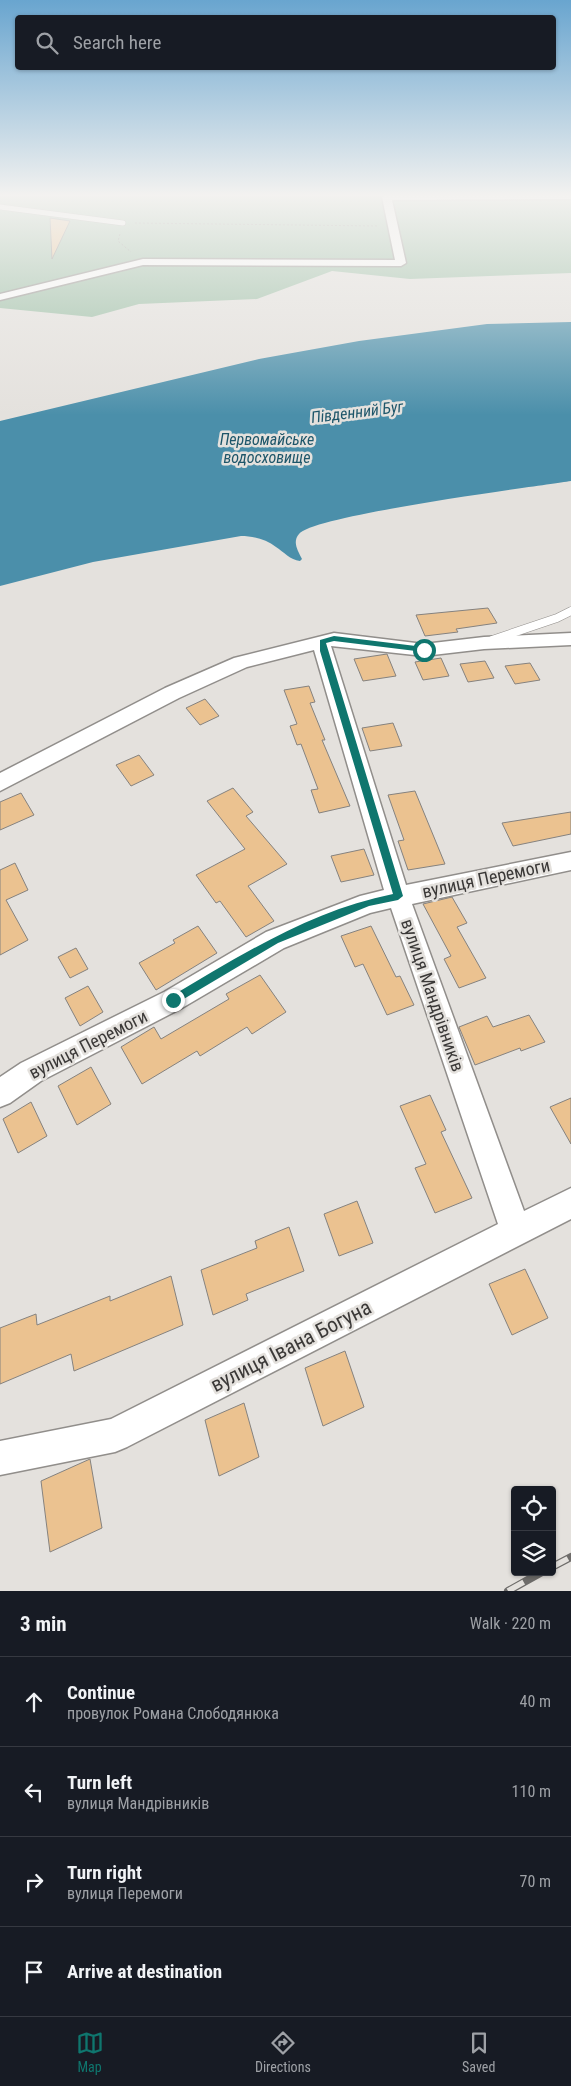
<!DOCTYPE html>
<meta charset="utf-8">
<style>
:root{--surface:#171b24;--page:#20242c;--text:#f1f3f6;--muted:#9ea1a6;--line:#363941;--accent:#0f766e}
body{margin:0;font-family:"Roboto Condensed",sans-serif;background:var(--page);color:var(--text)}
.controls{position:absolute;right:15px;bottom:15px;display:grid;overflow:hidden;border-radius:5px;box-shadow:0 1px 4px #0004}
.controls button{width:45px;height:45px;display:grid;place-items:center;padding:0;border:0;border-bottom:1px solid var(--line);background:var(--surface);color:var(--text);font:25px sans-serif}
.stop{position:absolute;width:15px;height:15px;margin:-11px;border:4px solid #0f766e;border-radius:50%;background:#fff}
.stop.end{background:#0f766e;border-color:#fff;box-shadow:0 1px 5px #0008}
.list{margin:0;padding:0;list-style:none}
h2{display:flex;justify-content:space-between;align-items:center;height:65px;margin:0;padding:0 20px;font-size:21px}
h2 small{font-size:16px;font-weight:400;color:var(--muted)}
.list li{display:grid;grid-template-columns:32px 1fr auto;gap:15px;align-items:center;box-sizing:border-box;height:90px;padding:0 20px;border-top:1px solid var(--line)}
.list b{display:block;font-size:19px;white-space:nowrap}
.list p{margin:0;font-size:16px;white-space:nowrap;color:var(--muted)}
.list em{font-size:16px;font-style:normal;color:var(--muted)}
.icon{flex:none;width:28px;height:28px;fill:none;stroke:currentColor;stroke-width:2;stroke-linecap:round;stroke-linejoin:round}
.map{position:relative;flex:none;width:571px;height:1591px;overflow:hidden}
.search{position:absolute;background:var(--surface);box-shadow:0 1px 4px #0004;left:15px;right:15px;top:15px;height:55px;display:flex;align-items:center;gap:12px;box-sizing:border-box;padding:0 18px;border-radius:5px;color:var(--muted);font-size:19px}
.sheet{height:425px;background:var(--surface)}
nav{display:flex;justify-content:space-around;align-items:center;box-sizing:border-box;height:70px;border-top:1px solid var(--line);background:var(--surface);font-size:14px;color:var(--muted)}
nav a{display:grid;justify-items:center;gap:2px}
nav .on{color:var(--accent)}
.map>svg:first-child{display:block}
.green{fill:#99bda3}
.water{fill:#4b8faa}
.building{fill:#ebc290;stroke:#85827f}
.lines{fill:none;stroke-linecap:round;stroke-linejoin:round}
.service-far1-casing{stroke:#918e8b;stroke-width:6}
.service-casing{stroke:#918e8b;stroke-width:9}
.minor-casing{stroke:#918e8b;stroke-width:3}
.path{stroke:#8d8a88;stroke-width:1;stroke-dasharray:2 2;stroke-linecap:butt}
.service-far1{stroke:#fff;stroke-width:5}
.service{stroke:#fff;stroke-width:8}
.minor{fill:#fff;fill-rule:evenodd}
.rail-casing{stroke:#6e6c6a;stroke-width:8}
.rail{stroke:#e4e1dd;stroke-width:5.5;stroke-dasharray:18;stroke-linecap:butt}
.route{fill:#0f766e}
.labels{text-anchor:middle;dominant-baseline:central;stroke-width:5;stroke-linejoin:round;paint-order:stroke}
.far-water-label{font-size:16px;font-style:italic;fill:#1d5569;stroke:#e4e1dd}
.street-label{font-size:18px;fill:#3b3938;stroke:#e4e1dd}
.near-street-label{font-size:21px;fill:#3b3938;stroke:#e4e1dd}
</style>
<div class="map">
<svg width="571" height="1591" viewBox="0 0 571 1591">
<rect width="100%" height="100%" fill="#e4e1dd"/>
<path class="green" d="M0,193H571V273L410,279L332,271L257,299L139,304L92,317L0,308Z"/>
<path class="water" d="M571,322V481C533,487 314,515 299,534C292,542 298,551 302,559L300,561C290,560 284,552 276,547C266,539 253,536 241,536L93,562L0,586V421L259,359L359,341L487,324Z"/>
<g class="building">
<path d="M50,218L70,221L52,259Z"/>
<path d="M488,608L497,623L456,629L458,632L425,636L416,615Z"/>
<path d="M387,654L396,676L363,681L354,659Z"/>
<path d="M441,658L449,676L423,680L415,662Z"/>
<path d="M485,661L494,678L468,682L460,664Z"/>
<path d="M530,663L540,680L515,684L505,666Z"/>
<path d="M309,686L315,702L310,703L325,740H322L350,806L319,813L311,790L318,789L301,744L297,745L290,726L297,724L284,690Z"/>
<path d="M205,699L219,716L200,725L186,708Z"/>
<path d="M393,723L402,746L370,751L362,728Z"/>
<path d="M139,755L154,775L131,786L116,765Z"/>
<path d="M233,788L253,812L246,816L287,864L248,886L274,921L246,937L220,901L216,903L196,875L245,849L207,801Z"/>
<path d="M415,791L445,864L408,870L398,841L404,840L388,795Z"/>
<path d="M21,793L34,815L0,830V802Z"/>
<path d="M571,812V834L513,846L502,823Z"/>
<path d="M364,849L374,875L341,882L331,856Z"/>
<path d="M15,863L28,890L6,900L28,940L0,955V870Z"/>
<path d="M452,897L467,923L457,927L486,978L459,988L444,959L451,956L423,904Z"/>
<path d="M198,926L217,953L156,990L139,963L175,943L173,940Z"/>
<path d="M371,926L396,977L400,976L414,1005L387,1015L363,964L355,967L341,936Z"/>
<path d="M76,948L88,969L70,978L58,957Z"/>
<path d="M260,975L286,1012L252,1034L247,1027L200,1056L197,1051L142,1084L121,1047L154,1027L161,1039L229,999L226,994Z"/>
<path d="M88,986L103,1012L80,1026L65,998Z"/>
<path d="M529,1015L545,1042L521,1051L520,1048L475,1065L459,1027L487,1016L493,1027Z"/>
<path d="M91,1067L111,1104L77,1125L58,1086Z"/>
<path d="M430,1095L446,1130L441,1132L472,1198L435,1213L415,1168L426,1164L400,1106Z"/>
<path d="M571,1098V1144L550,1107Z"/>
<path d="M31,1102L47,1136L18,1153L3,1119Z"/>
<path d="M357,1201L373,1243L339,1256L324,1214Z"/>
<path d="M289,1227L304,1271L246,1294L248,1300L213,1315L201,1270L257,1248L255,1241Z"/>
<path d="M525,1269L548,1318L512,1335L489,1284Z"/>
<path d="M171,1276L183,1325L74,1371L71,1354L0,1384V1328L36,1314L37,1325L110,1296V1301Z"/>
<path d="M345,1351L364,1407L323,1426L305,1368Z"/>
<path d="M244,1403L259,1457L219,1476L205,1420Z"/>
<path d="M90,1459L102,1528L50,1552L41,1481Z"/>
</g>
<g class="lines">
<defs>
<g id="service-far1">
<path d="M124,193H127"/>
<path d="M0,207L123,223"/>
</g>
<path id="service" d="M492,640L557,618L571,611"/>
<g id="minor">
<path d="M571,193V199L392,200L406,263L401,266L143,265L0,300V294L143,259L395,260L382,197L384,195Z"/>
<path d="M334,633L424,644L484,637L571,633V645L484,649L424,656L331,646L406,885L571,852V870L412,904L524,1211L571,1188V1219L127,1447L115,1452L0,1475V1441L111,1419L498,1224L391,908L370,913L284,948L182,1008L41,1081L10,1103L0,1107V1077L21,1063L164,992L266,932L360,896L384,890L314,650L247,667L179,698L0,791V773L165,688L234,658Z"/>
</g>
</defs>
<use href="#service-far1" class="service-far1-casing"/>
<use href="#service" class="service-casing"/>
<use href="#minor" class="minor-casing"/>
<g class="path">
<path d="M138,193L374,197"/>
<path d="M135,223L379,226"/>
<path d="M120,234L118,241L131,252"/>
</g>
<use href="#service-far1" class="service-far1"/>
<use href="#service" class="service"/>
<use href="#minor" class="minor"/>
<defs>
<g id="rail">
<path d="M552,1567L571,1557"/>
<path d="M508,1591L542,1572"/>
</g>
</defs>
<use href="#rail" class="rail-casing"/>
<use href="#rail" class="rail"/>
</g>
<linearGradient id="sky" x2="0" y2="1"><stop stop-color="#69a5cf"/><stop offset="0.47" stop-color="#f3f2f0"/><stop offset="1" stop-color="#f3f2f0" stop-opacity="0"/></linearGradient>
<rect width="571" height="415" fill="url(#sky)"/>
<path class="route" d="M334,636L424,647L427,650L424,652L334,641L326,643L403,896L398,900L369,906L278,943L177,1003H170V997C241,955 312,910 393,894L320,651V640Z"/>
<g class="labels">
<g class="far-water-label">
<text transform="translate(357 412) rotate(-7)">Південний Буг</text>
<text x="267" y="439">Первомайське<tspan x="267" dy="18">водосховище</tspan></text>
</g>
<g class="street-label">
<text transform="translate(486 878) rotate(-12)">вулиця Перемоги</text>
<text transform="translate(433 995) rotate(71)">вулиця Мандрівників</text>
<text transform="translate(88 1044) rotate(-27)">вулиця Перемоги</text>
</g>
<g class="near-street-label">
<text transform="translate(291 1346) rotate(-27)">вулиця Івана Богуна</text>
</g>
</g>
</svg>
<div class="controls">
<button><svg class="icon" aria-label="locate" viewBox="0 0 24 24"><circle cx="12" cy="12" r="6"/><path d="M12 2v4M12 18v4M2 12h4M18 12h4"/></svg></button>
<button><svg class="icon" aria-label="layers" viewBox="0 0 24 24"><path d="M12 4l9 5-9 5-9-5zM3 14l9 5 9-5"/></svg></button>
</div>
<div class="stop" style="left:424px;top:650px"></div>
<div class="stop end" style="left:173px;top:1000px"></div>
<div class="search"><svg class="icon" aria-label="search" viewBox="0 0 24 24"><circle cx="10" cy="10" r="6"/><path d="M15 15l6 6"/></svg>Search here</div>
</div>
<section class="sheet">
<h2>3 min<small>Walk · 220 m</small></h2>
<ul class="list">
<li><svg class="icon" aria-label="ahead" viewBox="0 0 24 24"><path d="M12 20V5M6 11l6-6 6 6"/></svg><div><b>Continue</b><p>провулок Романа Слободянюка</p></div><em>40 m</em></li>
<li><svg class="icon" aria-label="left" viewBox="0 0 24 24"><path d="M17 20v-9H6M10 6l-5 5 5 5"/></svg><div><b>Turn left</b><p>вулиця Мандрівників</p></div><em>110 m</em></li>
<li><svg class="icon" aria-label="right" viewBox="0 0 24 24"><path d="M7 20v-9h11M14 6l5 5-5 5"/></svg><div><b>Turn right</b><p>вулиця Перемоги</p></div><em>70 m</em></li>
<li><svg class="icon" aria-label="arrive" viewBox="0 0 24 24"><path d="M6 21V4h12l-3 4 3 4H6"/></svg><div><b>Arrive at destination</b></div></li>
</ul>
</section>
<nav>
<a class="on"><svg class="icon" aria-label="map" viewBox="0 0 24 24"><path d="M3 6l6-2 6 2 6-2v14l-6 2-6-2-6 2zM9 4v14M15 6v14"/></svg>Map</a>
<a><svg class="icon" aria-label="directions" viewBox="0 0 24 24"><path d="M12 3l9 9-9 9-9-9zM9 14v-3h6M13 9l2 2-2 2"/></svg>Directions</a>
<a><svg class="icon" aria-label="saved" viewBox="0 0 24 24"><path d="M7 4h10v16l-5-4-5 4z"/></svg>Saved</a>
</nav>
